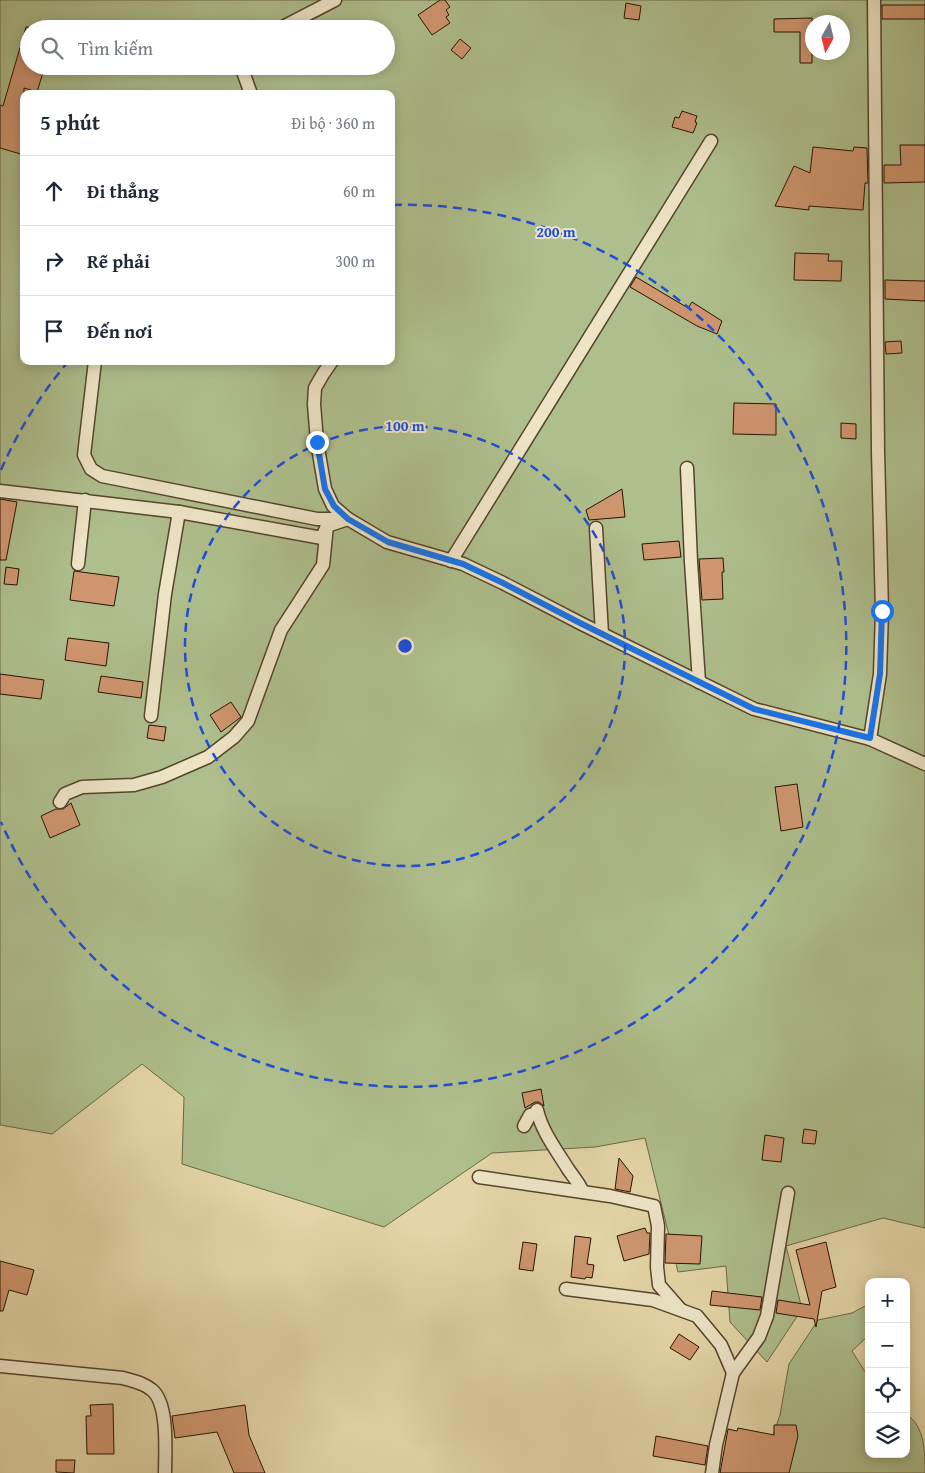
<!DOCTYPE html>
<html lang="vi">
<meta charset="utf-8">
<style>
:root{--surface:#fff;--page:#f2f2f3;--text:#1f2937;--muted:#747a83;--line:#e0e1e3}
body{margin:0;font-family:"Gentium Book Plus",serif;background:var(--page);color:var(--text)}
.controls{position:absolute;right:15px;bottom:15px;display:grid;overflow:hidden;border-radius:10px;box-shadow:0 2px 12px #0003}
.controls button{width:45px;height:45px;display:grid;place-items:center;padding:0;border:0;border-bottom:1px solid var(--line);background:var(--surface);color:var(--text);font:25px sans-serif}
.compass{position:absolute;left:805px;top:15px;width:45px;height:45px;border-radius:50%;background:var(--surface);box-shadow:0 2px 12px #0003;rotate:188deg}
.stop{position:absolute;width:15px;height:15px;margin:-11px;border:4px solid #1a73e8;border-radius:50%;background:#fff}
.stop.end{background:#1a73e8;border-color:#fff;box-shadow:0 1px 5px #0008}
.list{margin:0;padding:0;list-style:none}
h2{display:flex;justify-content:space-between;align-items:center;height:65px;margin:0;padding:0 20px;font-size:21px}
h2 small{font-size:16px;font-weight:400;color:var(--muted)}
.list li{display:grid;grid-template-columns:32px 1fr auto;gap:15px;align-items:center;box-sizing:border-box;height:70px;padding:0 20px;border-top:1px solid var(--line)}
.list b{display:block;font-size:19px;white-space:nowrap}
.list em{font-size:16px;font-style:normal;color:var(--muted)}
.icon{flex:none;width:28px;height:28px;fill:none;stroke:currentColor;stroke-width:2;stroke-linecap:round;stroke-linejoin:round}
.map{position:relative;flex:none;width:925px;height:1473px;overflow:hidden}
.search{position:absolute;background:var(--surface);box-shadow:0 2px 12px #0003;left:20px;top:20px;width:375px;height:55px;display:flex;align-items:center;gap:12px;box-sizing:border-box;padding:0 18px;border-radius:28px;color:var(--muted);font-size:19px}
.panel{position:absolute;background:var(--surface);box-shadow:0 2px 12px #0003;left:20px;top:90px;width:375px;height:275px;border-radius:10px}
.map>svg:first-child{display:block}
.green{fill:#aebe8c;stroke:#6a6846;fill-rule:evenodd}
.building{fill:#cf9670;stroke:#271300}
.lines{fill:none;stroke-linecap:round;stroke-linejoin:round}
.street-casing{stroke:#56442a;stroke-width:15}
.street{stroke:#ede4c6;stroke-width:12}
.route{stroke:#1a73e8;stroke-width:6}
.ring{fill:none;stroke:#1d4ed8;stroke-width:2.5;stroke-dasharray:9 6}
.centre{fill:#1d4ed8;stroke:#ede4c6;stroke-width:2.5}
.ring-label{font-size:15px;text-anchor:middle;font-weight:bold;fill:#1d4ed8;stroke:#ede4c6;stroke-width:4;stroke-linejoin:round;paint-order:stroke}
</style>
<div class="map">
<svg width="925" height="1473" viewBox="0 0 925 1473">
<rect width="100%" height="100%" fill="#e3d5a7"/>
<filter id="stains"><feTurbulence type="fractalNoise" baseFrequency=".004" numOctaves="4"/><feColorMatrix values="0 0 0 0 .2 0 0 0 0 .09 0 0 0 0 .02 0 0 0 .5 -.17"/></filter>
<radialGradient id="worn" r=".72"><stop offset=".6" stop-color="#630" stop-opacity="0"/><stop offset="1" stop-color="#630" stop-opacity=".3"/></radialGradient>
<g class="green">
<path d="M0,0H925V1228L883,1218L786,1246L802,1309L767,1362L730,1322L726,1266L678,1272L645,1138L595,1147L492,1153L384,1227L182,1164L184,1097L142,1064L52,1134L0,1125ZM812,22H842V52H812ZM29,29H386V66H29ZM24,94H391V361H24Z"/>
<path d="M869,1304V1335L852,1351L869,1378V1454H906V1414C925,1426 925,1452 925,1473H775L769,1447L780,1415L789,1364L818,1320L852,1313Z"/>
</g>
<g class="building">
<path d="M440,0H445L450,7L446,10L449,15L446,17L450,23L432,35L418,15Z"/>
<path d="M626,3L641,6L639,20L624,18Z"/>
<rect x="882" y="5" width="43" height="14"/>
<path d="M812,18V63H800V32H774V19Z"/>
<path d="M26,27H29V66H45L37,92L24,88V155L0,148V105L3,106Z"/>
<path d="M460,39L471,48L462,59L451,50Z"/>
<path d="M682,111L697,116L695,122L697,123L693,133L672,127L675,117L679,118Z"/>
<path d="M900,145H925V182L884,183V165H901Z"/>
<path d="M813,147L853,151L854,147L867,148L868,183H865L863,210L809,206V210L775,206L794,166L810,173Z"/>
<path d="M795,253L829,254L828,261H842L841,281L794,280Z"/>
<path d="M636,277L688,308L692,302L722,321L717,334L697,326L630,287Z"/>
<path d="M885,280L925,281V301L885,299Z"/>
<path d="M901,341L902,353L886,354L885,342Z"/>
<path d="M734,403L776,404V435L733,434Z"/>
<path d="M841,423L856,424V439L841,438Z"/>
<path d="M622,489L625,517L589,520L586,510Z"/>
<path d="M0,499L17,502L6,560H0Z"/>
<path d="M679,541L681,557L644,560L642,544Z"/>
<path d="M723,558L724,572H722L723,599L702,600L699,559Z"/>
<path d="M6,567L19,569L17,585L4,584Z"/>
<path d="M74,571L119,577L114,606L70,600Z"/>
<path d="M68,638L109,643L106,666L65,660Z"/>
<path d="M0,674L44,680L41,699L0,694Z"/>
<path d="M101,676L143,682L141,698L98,692Z"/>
<path d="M231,702L241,717L221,732L210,715Z"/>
<path d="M149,725L166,727L164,741L147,738Z"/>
<path d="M797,784L803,827L781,831L775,787Z"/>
<path d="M71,803L80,825L50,838L41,816L56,809H63Z"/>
<path d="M541,1089L544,1106L539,1102H535L525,1108L522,1093Z"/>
<path d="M804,1129L817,1131L815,1144L802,1143Z"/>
<path d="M765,1135L784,1138L781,1162L762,1160Z"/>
<path d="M619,1158L633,1176L630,1192L615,1189Z"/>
<path d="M645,1228L647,1233H650L649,1254L624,1261L617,1236Z"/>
<path d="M666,1234L702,1236L700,1264L665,1263Z"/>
<path d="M575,1236L591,1238L587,1264L594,1265L592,1278L586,1277L585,1279L571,1277Z"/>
<path d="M523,1242L537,1244L533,1271L519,1269Z"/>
<path d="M826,1242L836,1287L822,1291L816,1327L814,1319L776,1313L778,1300L810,1305L796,1250Z"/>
<path d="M0,1261L34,1270L27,1295L9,1290L3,1311H0Z"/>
<path d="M712,1291L762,1297L760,1310L710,1305Z"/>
<path d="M679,1334L699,1347L690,1360L670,1348Z"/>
<path d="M113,1404L114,1454H87L86,1416H91L90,1405Z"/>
<path d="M245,1405L249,1435L265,1473H234L217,1432L175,1438L172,1416Z"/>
<path d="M774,1425H796L798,1436L789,1473H720L728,1429L737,1431L738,1428L774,1435Z"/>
<path d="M656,1436L708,1446L705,1465L653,1456Z"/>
<path d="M56,1460H75L74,1473L56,1472Z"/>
</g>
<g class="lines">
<defs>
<g id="street">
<path d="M279,29L335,0"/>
<path d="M241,66L251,94"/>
<path d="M332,361L323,374L315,388L314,404L317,442L325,489L333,506L348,519L387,542L463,564L503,583L582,624L754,709L870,739L925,764"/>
<path d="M687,468L691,562L699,682"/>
<path d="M0,491L179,512L322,538L326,528"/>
<path d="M596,528L602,634"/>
<path d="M451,561L711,141"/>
<path d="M78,564L85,500"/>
<path d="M151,716L165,594L179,512"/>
<path d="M870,739L880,674L882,611L878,451L874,0"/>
<path d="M60,802L65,794L82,787L134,785L162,777L208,757L234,737L248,721L281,630L323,565L327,526L348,519H317L102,476L91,469L84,455L95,361"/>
<path d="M537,1110C542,1132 557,1151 568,1169C574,1178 578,1181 583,1192"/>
<path d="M524,1126L530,1115L537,1113"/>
<path d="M479,1177L610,1196L654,1206L658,1226L657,1267L659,1285L680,1309"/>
<path d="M566,1289L653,1300L697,1316L721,1345L733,1373"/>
<path d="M0,1366L123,1378C133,1381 144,1383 152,1390C169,1404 165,1452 165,1473"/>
<path d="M712,1473L716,1445L733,1373L759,1337L767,1316L788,1193"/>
</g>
</defs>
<use href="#street" class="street-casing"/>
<use href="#street" class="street"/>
</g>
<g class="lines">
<path class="route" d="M317,442L325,489L334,506L348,519L388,542L463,564L503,583L582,624L754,709L870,738L880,674L882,611"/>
</g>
<g class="ring">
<circle cx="405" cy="646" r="220"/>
<path d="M1 470A441 441 0 0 1 67 363M393 205A441 441 0 1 1 1 822"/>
</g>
<circle cx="405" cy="646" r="8" class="centre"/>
<g class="ring-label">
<text x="556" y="237">200 m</text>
<text x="405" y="431">100 m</text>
</g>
<rect width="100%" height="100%" filter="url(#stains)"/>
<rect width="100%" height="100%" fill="url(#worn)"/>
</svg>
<div class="controls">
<button>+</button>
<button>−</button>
<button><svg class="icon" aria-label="locate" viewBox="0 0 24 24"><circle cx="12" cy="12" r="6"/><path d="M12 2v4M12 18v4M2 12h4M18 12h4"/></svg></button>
<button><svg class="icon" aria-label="layers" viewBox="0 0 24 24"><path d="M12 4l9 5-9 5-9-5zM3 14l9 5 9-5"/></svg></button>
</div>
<svg class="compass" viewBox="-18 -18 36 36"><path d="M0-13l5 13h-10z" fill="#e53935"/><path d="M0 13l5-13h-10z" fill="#747a83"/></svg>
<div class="stop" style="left:882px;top:611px"></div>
<div class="stop end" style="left:317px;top:442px"></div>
<div class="search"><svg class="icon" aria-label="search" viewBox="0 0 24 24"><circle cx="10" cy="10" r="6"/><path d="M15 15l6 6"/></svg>Tìm kiếm</div>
<section class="panel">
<h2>5 phút<small>Đi bộ · 360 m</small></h2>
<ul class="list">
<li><svg class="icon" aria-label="ahead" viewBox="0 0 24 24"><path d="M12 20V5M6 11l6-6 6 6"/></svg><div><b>Đi thẳng</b></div><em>60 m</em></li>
<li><svg class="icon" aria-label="right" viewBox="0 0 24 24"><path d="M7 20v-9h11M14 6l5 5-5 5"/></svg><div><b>Rẽ phải</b></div><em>300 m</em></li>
<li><svg class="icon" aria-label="arrive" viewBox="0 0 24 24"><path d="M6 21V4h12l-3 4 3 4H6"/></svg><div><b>Đến nơi</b></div></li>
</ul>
</section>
</div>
